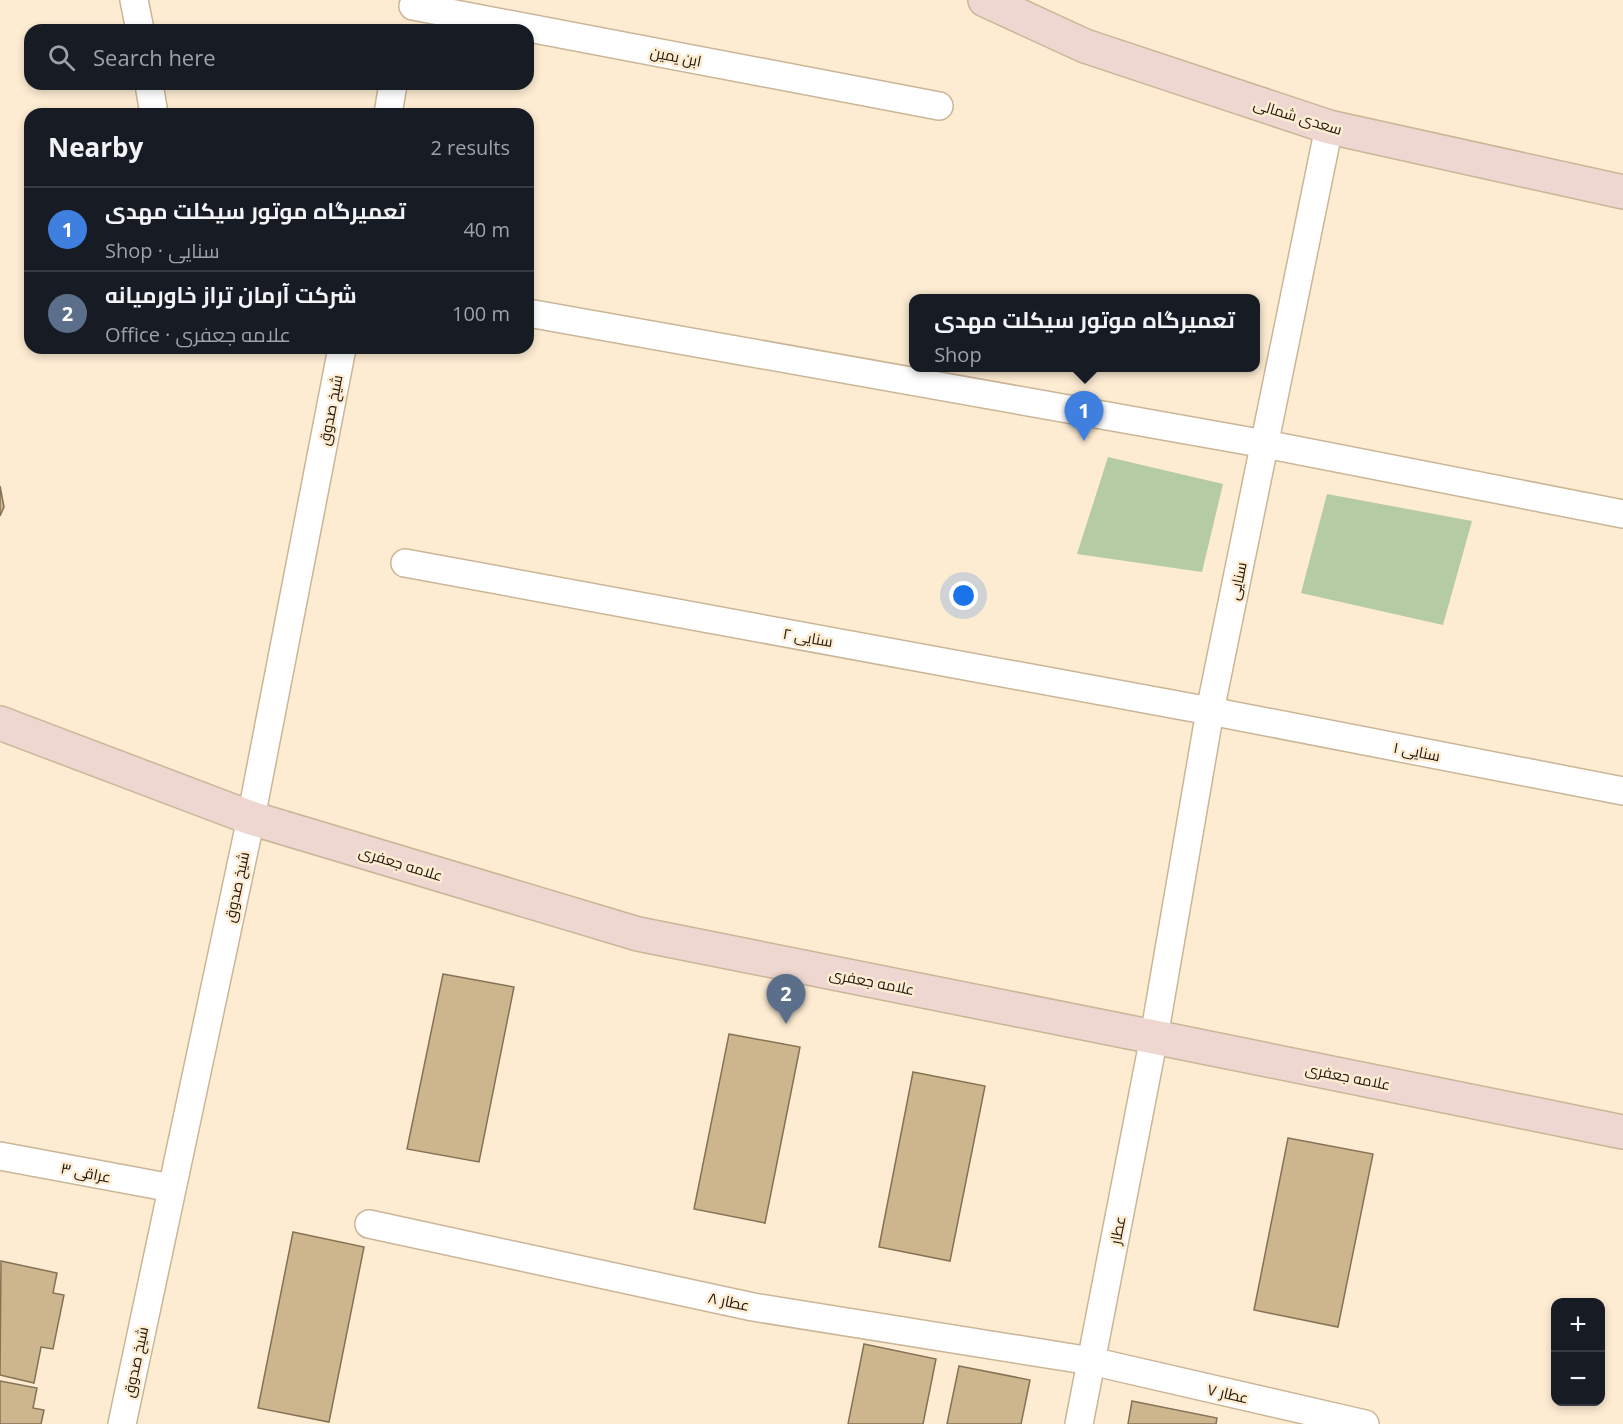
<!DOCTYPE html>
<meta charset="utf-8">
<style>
:root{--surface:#171b24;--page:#242831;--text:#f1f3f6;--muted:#9ea1a6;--line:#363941;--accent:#1a73e8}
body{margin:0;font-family:"Open Sans",Cairo,sans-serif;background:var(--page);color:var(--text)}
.controls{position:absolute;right:18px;bottom:18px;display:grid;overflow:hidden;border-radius:12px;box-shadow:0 3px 9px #0003}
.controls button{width:54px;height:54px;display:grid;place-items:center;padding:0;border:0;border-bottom:2px solid var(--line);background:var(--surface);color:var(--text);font:30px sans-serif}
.you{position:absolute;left:964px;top:596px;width:21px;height:21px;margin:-15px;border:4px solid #fff;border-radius:50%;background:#1a73e8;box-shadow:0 0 0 9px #1a73e833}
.badge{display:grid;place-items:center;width:39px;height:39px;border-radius:50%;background:var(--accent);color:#fff;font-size:20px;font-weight:700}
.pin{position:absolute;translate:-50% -50px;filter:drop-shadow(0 2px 3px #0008)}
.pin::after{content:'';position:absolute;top:32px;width:21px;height:18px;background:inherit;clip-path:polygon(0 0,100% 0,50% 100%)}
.popup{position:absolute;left:909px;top:294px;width:351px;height:78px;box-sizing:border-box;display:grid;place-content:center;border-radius:12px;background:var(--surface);filter:drop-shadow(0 2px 4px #0005);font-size:20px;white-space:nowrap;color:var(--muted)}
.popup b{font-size:22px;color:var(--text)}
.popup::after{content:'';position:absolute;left:50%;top:100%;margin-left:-12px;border:12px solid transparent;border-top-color:var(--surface)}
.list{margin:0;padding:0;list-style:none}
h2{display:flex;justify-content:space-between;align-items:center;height:78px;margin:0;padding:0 24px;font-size:26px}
h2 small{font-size:20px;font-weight:400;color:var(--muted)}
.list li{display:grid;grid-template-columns:39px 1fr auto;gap:18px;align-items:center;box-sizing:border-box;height:84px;padding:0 24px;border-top:2px solid var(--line)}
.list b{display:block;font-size:22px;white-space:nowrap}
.list p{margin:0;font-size:20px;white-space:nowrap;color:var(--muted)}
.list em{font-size:20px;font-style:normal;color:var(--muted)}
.icon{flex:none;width:33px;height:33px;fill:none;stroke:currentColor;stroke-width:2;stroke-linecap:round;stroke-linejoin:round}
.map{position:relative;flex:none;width:1623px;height:1424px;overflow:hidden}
.search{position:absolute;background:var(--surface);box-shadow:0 3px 9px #0003;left:24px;top:24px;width:510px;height:66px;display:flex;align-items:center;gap:15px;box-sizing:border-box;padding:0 21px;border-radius:18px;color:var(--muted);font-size:22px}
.panel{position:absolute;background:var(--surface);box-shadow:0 3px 9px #0003;left:24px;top:108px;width:510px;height:246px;border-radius:18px}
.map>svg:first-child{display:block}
.grass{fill:#b4cba4}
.building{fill:#cdb58e;stroke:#857255;stroke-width:1.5}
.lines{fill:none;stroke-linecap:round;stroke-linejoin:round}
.street-casing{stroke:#cab696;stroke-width:30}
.secondary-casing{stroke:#cab696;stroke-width:36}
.street{stroke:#fff;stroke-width:27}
.secondary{stroke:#eed6d1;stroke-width:33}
.labels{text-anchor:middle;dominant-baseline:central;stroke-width:5;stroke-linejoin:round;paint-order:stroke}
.street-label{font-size:15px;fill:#1c1509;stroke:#fdecd2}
</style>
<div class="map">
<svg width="1623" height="1424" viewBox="0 0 1623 1424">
<rect width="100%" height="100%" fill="#fdecd2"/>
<g class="grass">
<path d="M1108,457L1223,484L1202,572L1077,554Z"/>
<path d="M1327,494L1472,521L1443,625L1301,593Z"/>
</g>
<g class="building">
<path d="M0,486L4,507L0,516Z"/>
<path d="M443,974L514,987L479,1162L407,1149Z"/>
<path d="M729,1034L800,1047L765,1223L694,1209Z"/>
<path d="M913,1072L985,1086L950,1261L879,1247Z"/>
<path d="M1288,1138L1373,1154L1338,1327L1254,1310Z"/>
<path d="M293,1232L364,1247L329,1422L258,1408Z"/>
<path d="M1,1261L57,1273L53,1293L64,1295L53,1349L41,1347L34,1383L0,1375Z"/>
<path d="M864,1344L936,1359L923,1424H848Z"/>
<path d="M959,1366L1030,1380L1021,1424H947Z"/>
<path d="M0,1381L37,1388L33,1408L44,1410L41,1424H0Z"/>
<path d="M1132,1401L1217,1418L1216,1424H1128Z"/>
</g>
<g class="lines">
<defs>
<g id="street">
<path d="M134,0L140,30"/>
<path d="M413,6L939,106"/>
<path d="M149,84L154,114"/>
<path d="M388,114L393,84"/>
<path d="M528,313L1265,444L1623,514"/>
<path d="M405,563L1210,711L1623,791"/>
<path d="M0,1156L172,1188"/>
<path d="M369,1224L753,1307L1091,1361L1365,1424"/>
<path d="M122,1424L251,818L342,348"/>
<path d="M1079,1424L1154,1037L1210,711L1329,127"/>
</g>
<g id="secondary">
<path d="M985,0L1085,46L1329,127L1623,192"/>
<path d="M0,723L251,818L638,934L1154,1037L1623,1132"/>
</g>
</defs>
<use href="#street" class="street-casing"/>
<use href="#secondary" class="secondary-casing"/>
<use href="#street" class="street"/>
<use href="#secondary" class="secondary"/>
</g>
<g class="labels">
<g class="street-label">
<text transform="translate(676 56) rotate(11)">ابن یمین</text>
<text transform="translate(1298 116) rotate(17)">سعدی شمالی</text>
<text transform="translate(330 410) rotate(-79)">شیخ صدوق</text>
<text transform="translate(1237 581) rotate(-78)">سنایی</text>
<text transform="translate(808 637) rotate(10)">سنایی ۲</text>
<text transform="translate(1417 751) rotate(11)">سنایی ۱</text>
<text transform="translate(401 863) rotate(17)">علامه جعفری</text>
<text transform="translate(236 887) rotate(-78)">شیخ صدوق</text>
<text transform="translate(872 981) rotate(11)">علامه جعفری</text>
<text transform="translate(1348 1076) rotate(11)">علامه جعفری</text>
<text transform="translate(86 1172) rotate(11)">عراقی ۳</text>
<text transform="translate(1117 1230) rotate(-79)">عطار</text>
<text transform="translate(729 1301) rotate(12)">عطار ۸</text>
<text transform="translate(135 1362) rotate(-78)">شیخ صدوق</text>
<text transform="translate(1228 1393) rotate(13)">عطار ۷</text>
</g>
</g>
</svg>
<div class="controls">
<button>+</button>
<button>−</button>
</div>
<div class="you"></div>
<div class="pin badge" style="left:1084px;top:441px;background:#3f7fe0">1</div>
<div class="popup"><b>تعمیرگاه موتور سیکلت مهدی</b>Shop</div>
<div class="pin badge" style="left:786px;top:1024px;background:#5c6f8a">2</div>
<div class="search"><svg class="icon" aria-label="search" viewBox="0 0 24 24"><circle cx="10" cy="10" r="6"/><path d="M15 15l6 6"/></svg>Search here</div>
<section class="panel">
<h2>Nearby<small>2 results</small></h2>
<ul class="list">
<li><span class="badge" style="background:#3f7fe0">1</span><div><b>تعمیرگاه موتور سیکلت مهدی</b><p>Shop · سنایی</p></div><em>40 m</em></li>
<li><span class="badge" style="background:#5c6f8a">2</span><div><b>شرکت آرمان تراز خاورمیانه</b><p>Office · علامه جعفری</p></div><em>100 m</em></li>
</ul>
</section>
</div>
